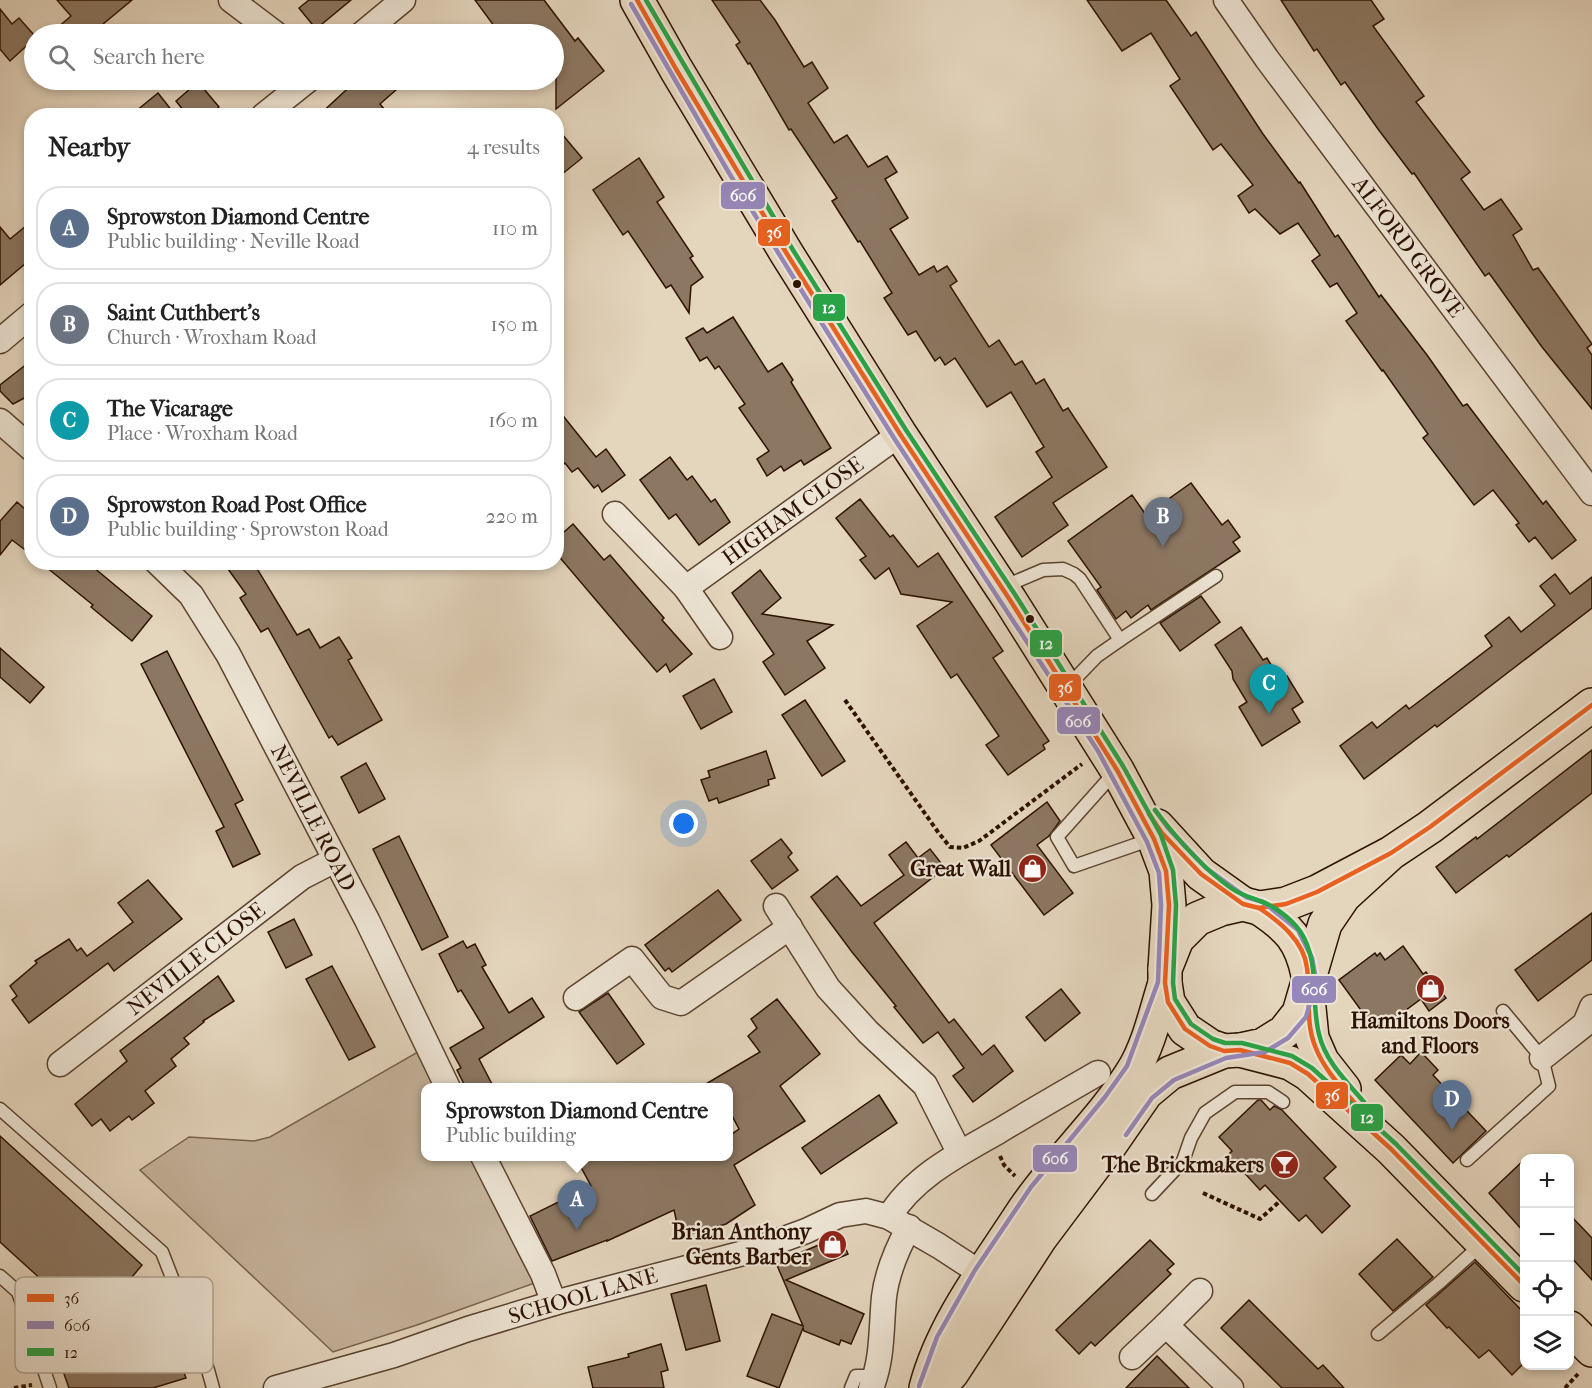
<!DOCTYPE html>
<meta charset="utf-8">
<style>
:root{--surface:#fff;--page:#f2f2f2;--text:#222;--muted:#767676;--line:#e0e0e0;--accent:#ea580c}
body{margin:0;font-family:"IM FELL French Canon",serif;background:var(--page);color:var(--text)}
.controls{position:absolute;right:18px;bottom:18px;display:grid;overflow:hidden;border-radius:12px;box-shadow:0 3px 9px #0003}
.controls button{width:54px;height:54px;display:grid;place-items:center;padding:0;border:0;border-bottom:2px solid var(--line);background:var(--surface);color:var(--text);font:30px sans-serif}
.you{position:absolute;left:684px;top:824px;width:21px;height:21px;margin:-15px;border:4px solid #fff;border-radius:50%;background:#1a73e8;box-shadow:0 0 0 9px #1a73e833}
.badge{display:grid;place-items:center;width:39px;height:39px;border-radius:50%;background:var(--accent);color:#fff;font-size:20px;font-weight:700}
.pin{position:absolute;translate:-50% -50px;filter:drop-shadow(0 2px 3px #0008)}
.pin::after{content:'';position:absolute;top:32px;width:21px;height:18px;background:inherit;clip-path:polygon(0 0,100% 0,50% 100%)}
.popup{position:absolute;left:421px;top:1083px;width:312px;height:78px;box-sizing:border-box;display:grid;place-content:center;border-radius:12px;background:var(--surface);filter:drop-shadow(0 2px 4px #0005);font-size:20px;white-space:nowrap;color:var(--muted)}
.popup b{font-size:22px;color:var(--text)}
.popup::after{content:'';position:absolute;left:50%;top:100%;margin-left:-12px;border:12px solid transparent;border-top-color:var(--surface)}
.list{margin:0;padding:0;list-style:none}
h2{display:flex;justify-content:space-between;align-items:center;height:78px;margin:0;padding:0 24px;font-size:26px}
h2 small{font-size:20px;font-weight:400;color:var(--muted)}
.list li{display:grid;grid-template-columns:39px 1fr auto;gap:18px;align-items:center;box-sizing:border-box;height:84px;margin:0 12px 12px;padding:0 12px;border:2px solid var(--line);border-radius:24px}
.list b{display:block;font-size:22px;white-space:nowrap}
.list p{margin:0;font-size:20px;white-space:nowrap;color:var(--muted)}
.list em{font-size:20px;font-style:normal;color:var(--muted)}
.icon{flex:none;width:33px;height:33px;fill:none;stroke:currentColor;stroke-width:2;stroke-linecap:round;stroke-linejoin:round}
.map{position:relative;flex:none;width:1592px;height:1388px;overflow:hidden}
.search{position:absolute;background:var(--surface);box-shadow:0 3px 9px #0003;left:24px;top:24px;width:540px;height:66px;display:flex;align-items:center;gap:15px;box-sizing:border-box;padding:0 21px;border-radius:33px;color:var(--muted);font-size:22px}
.panel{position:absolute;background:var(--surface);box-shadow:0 3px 9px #0003;left:24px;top:108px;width:540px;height:462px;border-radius:24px}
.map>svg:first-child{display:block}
.green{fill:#c5b49d;stroke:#79634e;stroke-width:1.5}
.building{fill:#8c7762;stroke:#2d1200;stroke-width:1.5}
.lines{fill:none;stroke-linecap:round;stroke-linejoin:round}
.service-casing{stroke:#5b432f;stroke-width:15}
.minor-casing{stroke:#5b432f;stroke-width:27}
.primary-casing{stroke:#2d1200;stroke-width:36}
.trunk-casing{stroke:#2d1200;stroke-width:36}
.path{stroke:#2d1200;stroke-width:4;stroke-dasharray:4.5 3;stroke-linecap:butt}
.service{stroke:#ede4d4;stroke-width:12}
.minor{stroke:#ede4d4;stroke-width:24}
.primary{stroke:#e4d5bd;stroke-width:33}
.trunk{stroke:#e4d5bd;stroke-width:33}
.bus-1-casing{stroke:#ede4d4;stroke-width:9}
.bus-2-casing{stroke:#ede4d4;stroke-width:9}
.bus-3-casing{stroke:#ede4d4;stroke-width:9}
.bus-1{stroke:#e86120;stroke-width:4.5}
.bus-2{stroke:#9687b9;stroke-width:4.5}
.bus-3{stroke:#29a346;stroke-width:4.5}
.bus-dot{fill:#2d1200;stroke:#ede4d4;stroke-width:2}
.labels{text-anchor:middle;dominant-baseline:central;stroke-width:4.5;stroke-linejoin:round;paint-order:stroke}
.street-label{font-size:22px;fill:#2d1200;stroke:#ede4d4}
.poi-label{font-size:22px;font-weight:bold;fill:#2d1200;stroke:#ede4d4;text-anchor:end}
.key{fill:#ede4d4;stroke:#b3a594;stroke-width:1.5}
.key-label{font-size:16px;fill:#2d1200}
.line-badge{stroke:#ede4d4;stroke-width:2}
.badge-label{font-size:16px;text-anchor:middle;font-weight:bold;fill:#fff}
</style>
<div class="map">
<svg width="1592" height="1388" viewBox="0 0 1592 1388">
<rect width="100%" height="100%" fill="#e4d5bd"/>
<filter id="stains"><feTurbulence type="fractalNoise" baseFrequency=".00333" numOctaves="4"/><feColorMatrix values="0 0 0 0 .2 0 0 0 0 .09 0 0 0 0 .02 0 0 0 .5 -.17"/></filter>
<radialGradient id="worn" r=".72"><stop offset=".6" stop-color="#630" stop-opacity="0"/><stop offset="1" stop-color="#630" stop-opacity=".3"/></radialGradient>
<path class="green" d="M423,1049L443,1087L426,1088V1156L479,1157L543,1280L417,1325L333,1352L140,1170L189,1137L254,1141L270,1137Z"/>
<g class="building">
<path d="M57,0H132L91,34H50L71,16Z"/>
<path d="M309,0H351L316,29L299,8Z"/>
<path d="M475,0H544L575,41L578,38L604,71L556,109V69L554,71V34H500Z"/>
<path d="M712,0H760L775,20L804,67L812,62L828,88L808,103L834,143L847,135L868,167L887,156L897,172L885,179L908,218L890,229L919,275L934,266L937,272L947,266L957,281L950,286L989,347L999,340L1015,365L1022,361L1036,384L1044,379L1063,411L1068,408L1107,467L1053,503L1068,525L1022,557L995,517L1052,477L1036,452L1044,447L1011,392L987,407L955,358L945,365L940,357L935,361L916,331L908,335L884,298L892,293L860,241L858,242L832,201L837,198L791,129L789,130L750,63L748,64L736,45L740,42Z"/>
<path d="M1087,0H1166L1191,36L1196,32L1263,134L1299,183L1300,182L1335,237L1338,235L1379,297L1381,295L1427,355L1463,406L1467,404L1543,504L1546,501L1576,540L1552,559L1535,537L1529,542L1516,525L1519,523L1493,490L1474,505L1423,438L1428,434L1383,370L1382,371L1346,321L1357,313L1337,283L1330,287L1312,261L1320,255L1298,223L1280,234L1255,209L1249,213L1238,196L1253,185L1221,144L1213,150L1170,86L1180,79L1151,33L1122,51Z"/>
<path d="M1281,0H1371L1384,19L1373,26L1424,96L1416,102L1470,172L1461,179L1484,210L1501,199L1522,229L1513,235L1533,270L1538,268L1592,344L1587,348L1592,355V409L1542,347L1489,273L1485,276L1414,173L1412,174L1378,129L1345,82L1341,85L1317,49L1314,51Z"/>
<path d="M0,9L12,24L19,18L34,35V39L10,61L0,49Z"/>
<path d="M357,80H387L397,89L380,104L390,116H318Z"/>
<path d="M198,82L219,107L209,116H188L176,101Z"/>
<path d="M158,93L176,116H130Z"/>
<path d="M556,127L582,158L556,179Z"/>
<path d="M639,158L664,197L657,202L693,256L690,258L703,277L691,286L689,313L671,285L666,288L628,231L623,235L593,190Z"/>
<path d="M32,221V258L0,285V227L10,239Z"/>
<path d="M733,317L768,372L782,363L793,380L791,382L831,448L804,465L801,460L784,471L781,466L767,476L757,459L769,451L739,408L745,404L719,366L715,369L707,357L700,361L686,338L703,328L707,333Z"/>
<path d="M32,360V394L13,404L0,391V385Z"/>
<path d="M556,407L596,457L606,449L625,475L602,492L598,485L594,488L578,468L572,472L565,463L556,471Z"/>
<path d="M670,457L687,480L692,476L711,502L715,499L730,522L699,545L676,514L669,519L640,480Z"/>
<path d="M1191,483L1222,525L1228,520L1240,537L1233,542L1240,551L1151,610L1148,605L1131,618L1126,611L1116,619L1097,590L1101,587L1068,541L1132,495L1146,515Z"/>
<path d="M860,499L890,537L893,535L918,567L938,553L1003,651L993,658L1049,741L1043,745L1045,749L1008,775L986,745L999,736L957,674L951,678L917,626L952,602L901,594L889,568L875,579L860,560L866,556L836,518Z"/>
<path d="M17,502L32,515V555L12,540L0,555V521Z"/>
<path d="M573,524L604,560L610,555L664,618L662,620L692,654L670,672L666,664L657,672L556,553V539Z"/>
<path d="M40,562H87L152,616L132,641L91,607L93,605Z"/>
<path d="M223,562H253L297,635L309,629L320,648L339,637L352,658L348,660L382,720L338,745L332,736L329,738L268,628L261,632L240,598L246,594Z"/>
<path d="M760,570L781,598L762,614L833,625L807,641L825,668L785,695L763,662L774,654L732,593Z"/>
<path d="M1555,574L1570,594L1592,577V608L1437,727L1435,725L1364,779L1340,746L1372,722L1377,728L1406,705L1409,709L1492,646L1485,636L1509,617L1521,632L1555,605L1540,586Z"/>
<path d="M1201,596L1220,622L1180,651L1160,623Z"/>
<path d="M1241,627L1263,660L1267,658L1280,680L1287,676L1303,702L1292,709L1300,722L1262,746L1239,707L1247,702L1233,679L1232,671L1215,645Z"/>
<path d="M0,648L44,687L30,703L0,677Z"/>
<path d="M167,651L243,800L235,804L260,854L233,867L216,831L224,827L141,664Z"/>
<path d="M714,679L732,712L701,729L683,696Z"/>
<path d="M805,700L845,761L822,776L782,715Z"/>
<path d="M1592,750V793L1509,857L1507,855L1456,893L1436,867L1476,837L1477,839Z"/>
<path d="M766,751L775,778L768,780L769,785L719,803L717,798L709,801L701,780L710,777L708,771Z"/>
<path d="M366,763L385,799L359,813L341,777Z"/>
<path d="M1047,802L1060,821L1049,836L1037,845L1073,893L1044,915L991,845Z"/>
<path d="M399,836L448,937L422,950L373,849Z"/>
<path d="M781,839L792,853L788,857L798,870L772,889L751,861Z"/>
<path d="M906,842L918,858L930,849L945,868L874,923L949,1023L954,1019L982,1055L994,1045L1013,1071L973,1102L953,1076L964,1068L938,1032L923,1043L894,1007L896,1006L852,952L811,897L837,876L861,906L904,875L889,855Z"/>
<path d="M148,880L182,919L114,971L108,963L29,1023L12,1000L17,996L10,986L37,963L35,961L69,939L77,951L81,948L87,956L133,922L118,903Z"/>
<path d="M718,890L741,920L672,972L669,968L665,971L645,945Z"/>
<path d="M1592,913V960L1538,1001L1515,970Z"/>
<path d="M294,919L312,955L286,968L268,932Z"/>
<path d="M463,941L467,948L475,944L486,965L482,967L509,1013L532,998L544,1017L479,1059L494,1088H466L457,1070L461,1068L450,1048L484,1028L461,990L458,992L439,954Z"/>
<path d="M1403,946L1423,974L1426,972L1446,998L1429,1011L1421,999L1387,1024L1381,1017L1371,1024L1339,980L1375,953L1377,956L1380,953L1385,960Z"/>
<path d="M332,966L375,1047L349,1060L306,979Z"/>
<path d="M218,976L234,1001L203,1021L204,1022L184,1038L189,1044L171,1059L176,1066L145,1091L154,1103L132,1120L129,1116L110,1131L101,1119L92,1126L75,1104L127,1061L120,1051Z"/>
<path d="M1061,989L1080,1013L1045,1041L1026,1017Z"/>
<path d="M608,993L644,1044L617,1064L579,1012Z"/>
<path d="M777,999L820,1054L780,1086L805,1121L734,1165L755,1205L726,1224L680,1237L674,1210L607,1241V1240L552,1261L530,1216L591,1186L575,1156H729V1136L739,1129L729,1110V1088H699L760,1052L748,1036L757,1028L751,1019Z"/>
<path d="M1421,1052L1438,1070L1433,1075L1486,1131L1453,1163L1375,1080L1401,1055L1410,1064Z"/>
<path d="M879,1095L897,1123L821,1174L802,1148Z"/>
<path d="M1258,1100H1261L1270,1110L1274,1106L1282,1110L1336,1167L1324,1178L1350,1206L1322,1233L1306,1215L1299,1221L1265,1185L1260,1190L1228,1155L1232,1151L1219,1137Z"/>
<path d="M0,1136L142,1265L132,1277L154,1338L170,1333L186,1378L153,1388H69L63,1371L68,1370L55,1334L88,1322L0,1242Z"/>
<path d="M1524,1160V1232L1489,1193Z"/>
<path d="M1569,1214L1592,1238V1280L1569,1255Z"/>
<path d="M840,1236L848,1254L786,1280L864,1314L851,1344L841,1340L839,1345L804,1331L803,1328L779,1388L747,1376L772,1314L803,1326L776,1263Z"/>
<path d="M1397,1239L1433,1277L1393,1311L1359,1274Z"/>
<path d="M1150,1240L1174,1264L1167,1270L1171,1274L1095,1346L1091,1342L1079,1354L1056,1330Z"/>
<path d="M1475,1262L1524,1313V1363L1512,1375L1489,1350L1479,1358L1449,1327L1447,1328L1426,1305Z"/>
<path d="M706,1285L720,1341L686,1350L671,1294Z"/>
<path d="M1249,1300L1318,1369L1323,1365L1344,1388H1282L1221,1328Z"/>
<path d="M661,1344L668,1370L661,1372L664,1388H593L588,1367L629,1357L628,1354Z"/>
<path d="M1157,1356L1189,1388H1126Z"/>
</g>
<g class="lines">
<defs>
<g id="service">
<path d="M1003,587L1043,570L1063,569L1074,574L1080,579L1120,640L1097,656L1068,686"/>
<path d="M1120,640L1216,576"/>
<path d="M1115,772L1057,837L1074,866L1152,839"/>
<path d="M0,1109L162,1252L208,1370L213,1388"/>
<path d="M1467,1160L1549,1086L1542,1058L1503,1011"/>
<path d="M1152,1194L1183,1161L1191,1138L1205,1113L1235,1092H1268L1283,1102"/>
<path d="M0,1276L18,1292L50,1388"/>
<path d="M1378,1334L1439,1283L1482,1244"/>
<path d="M851,1388L856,1376H876"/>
</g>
<g id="minor">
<path d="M231,0L276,34"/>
<path d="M1226,0L1267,59L1592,493"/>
<path d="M362,34L403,0"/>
<path d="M263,116L308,80"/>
<path d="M0,341L32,314"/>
<path d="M0,421L32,449"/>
<path d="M615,514L686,588L900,434"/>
<path d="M157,562L191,595L228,654L367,920L448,1088"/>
<path d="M686,588L720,637"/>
<path d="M776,906L828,988L868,1032L925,1085L959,1152"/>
<path d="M576,998L632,959L662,997L681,1003L790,927"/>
<path d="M1542,1058L1585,1024L1592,1007"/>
<path d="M60,1064L302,877L335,860"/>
<path d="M483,1156L543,1274L554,1303"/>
<path d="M889,1217C914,1176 959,1154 999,1131C1032,1111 1065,1092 1098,1073"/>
<path d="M1200,1291L1166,1325L1231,1388"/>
<path d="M1132,1357L1166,1325"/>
<path d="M276,1388L394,1355L468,1329L554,1303L751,1251L806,1231L840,1215L866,1211L889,1217L939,1246L982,1274"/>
<path d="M871,1388C883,1359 881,1328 884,1297C887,1272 897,1249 909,1227"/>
</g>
<g id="primary">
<path d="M637,0L676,69L787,254L900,434L1010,600L1117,770L1154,839L1166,871L1169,905L1165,969"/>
<path d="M1157,826L1201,874L1243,904"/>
<path d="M1307,988L1312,1038L1322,1061L1344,1089"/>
<path d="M1240,1050L1290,1063L1308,1074L1391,1149L1524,1285"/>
<path d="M1570,1328L1592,1350"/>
</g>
<g id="trunk">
<path d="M1391,853L1344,896L1325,924L1299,1013L1284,1032L1263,1045L1240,1050L1224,1051L1210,1046L1185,1029L1168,1002L1165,983V969L1177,939L1197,919L1221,909L1243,904L1259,908L1286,904L1317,892L1391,853L1430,827L1592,705"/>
<path d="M1259,908C1288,927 1301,940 1308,975"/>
<path d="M926,1388C943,1323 988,1266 1024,1210C1057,1161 1102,1121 1133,1071C1149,1045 1156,1011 1165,983"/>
<path d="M938,1388L952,1373L1041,1237L1110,1145L1146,1093L1170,1073L1224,1051"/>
</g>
</defs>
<use href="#service" class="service-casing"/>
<use href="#minor" class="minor-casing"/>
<use href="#primary" class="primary-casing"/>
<use href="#trunk" class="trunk-casing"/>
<g class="path">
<path d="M845,700L938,832L950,847L963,848L979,841L1082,764"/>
<path d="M1000,1156L1004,1165L1015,1176"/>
<path d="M1203,1193L1260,1219L1280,1201"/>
<path d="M14,1388L32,1385"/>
<path d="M1565,1388L1578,1374"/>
</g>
<use href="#service" class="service"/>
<use href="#minor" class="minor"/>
<use href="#primary" class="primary"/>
<use href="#trunk" class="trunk"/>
<defs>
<g id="bus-1">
<path d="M637,0L676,69L787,254L900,434L1010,600L1117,770L1154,839L1166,871L1169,905L1165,983L1168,1002L1185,1029L1210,1046L1224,1051L1240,1050L1290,1063L1308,1074L1391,1149L1524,1285"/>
<path d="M1149,814L1162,833L1201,874L1243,904L1259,908L1286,904L1317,892L1391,853L1430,827L1592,705"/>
<path d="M1259,908C1280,922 1304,941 1307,968C1311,994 1305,1021 1315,1046C1324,1070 1342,1088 1358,1107"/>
</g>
<g id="bus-2">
<path d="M631,4L729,173L821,322L894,438L1098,751L1147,842L1159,873L1161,905L1158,982L1127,1066L1105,1097L1031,1187L975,1270L937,1337L919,1386"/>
<path d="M1126,1135L1152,1098L1174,1080L1226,1058L1265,1052L1288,1038L1306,1017L1314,989L1315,974L1312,958L1298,930L1263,902L1246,897L1206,868L1168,828L1155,810"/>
</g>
<g id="bus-3">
<path d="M646,0L793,250L906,430L1016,596L1123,766L1161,835L1173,870L1176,905L1173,983L1175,999L1191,1024L1213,1039L1225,1043H1242L1292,1056L1312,1068L1396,1144L1524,1275"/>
<path d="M1155,810C1177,839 1201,867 1231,888C1241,895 1249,897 1260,901C1275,906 1291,919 1300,931C1321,963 1310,999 1319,1034C1325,1061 1347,1082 1364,1102"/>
</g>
</defs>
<use href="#bus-1" class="bus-1-casing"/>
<use href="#bus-2" class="bus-2-casing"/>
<use href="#bus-3" class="bus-3-casing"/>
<use href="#bus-1" class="bus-1"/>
<use href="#bus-2" class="bus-2"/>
<use href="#bus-3" class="bus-3"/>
</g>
<defs>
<symbol id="shop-disc" viewBox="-11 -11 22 22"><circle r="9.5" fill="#8f2418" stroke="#ede4d4"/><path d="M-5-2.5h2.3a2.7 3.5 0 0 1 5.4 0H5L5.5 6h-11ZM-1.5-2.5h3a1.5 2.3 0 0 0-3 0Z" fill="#fff"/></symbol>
<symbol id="bar-disc" viewBox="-11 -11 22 22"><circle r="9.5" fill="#8f2418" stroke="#ede4d4"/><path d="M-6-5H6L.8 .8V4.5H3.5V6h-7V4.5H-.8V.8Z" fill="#fff"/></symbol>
</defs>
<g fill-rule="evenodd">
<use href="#shop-disc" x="1016" y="852" width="33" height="33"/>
<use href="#shop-disc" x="1414" y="972" width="33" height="33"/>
<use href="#bar-disc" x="1268" y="1148" width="33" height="33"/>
<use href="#shop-disc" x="816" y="1228" width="33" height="33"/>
</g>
<g class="bus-dot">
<circle cx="797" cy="284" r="5"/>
<circle cx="1030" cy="619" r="5"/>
</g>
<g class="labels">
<g class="street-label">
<text transform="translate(1408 247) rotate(53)">ALFORD GROVE</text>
<text transform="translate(793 511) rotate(-36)">HIGHAM CLOSE</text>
<text transform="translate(313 818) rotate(63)">NEVILLE ROAD</text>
<text transform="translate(196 959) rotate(-38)">NEVILLE CLOSE</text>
<text transform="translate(583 1296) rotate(-16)">SCHOOL LANE</text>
</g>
<g class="poi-label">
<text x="1011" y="869">Great Wall</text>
<text x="1430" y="1021" text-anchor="middle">Hamiltons Doors<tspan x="1430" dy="25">and Floors</tspan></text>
<text x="1264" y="1165">The Brickmakers</text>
<text x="811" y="1232">Brian Anthony<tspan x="811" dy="25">Gents Barber</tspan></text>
</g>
</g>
<rect x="15" y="1277" width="198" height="96" rx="9" class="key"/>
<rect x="27" y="1294" width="27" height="8" fill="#e86120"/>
<rect x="27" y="1321" width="27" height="8" fill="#9687b9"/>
<rect x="27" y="1348" width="27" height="8" fill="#29a346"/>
<g class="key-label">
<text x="64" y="1304">36</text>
<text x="64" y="1331">606</text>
<text x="64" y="1358">12</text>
</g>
<g class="line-badge">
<rect x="720" y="181" width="46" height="29" rx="6" fill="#9687b9"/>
<rect x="757" y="218" width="34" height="29" rx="6" fill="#e86120"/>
<rect x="812" y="293" width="34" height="29" rx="6" fill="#29a346"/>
<rect x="1029" y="629" width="34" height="29" rx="6" fill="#29a346"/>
<rect x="1048" y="673" width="34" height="29" rx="6" fill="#e86120"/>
<rect x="1056" y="706" width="45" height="29" rx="6" fill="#9687b9"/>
<rect x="1291" y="975" width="46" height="29" rx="6" fill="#9687b9"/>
<rect x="1315" y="1081" width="34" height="29" rx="6" fill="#e86120"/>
<rect x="1350" y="1103" width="34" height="29" rx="6" fill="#29a346"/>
<rect x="1032" y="1144" width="46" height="29" rx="6" fill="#9687b9"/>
</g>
<g class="badge-label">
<text x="743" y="201">606</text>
<text x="774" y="238">36</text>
<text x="829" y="313">12</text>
<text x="1046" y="649">12</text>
<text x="1065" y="693">36</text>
<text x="1078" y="727">606</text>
<text x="1314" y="995">606</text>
<text x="1332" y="1101">36</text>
<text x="1367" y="1123">12</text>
<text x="1055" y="1164">606</text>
</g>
<rect width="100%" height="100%" filter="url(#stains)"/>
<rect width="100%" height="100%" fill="url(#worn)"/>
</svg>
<div class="controls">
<button>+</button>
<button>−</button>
<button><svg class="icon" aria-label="locate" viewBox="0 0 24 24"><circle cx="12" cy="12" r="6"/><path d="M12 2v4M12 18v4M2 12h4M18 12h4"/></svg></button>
<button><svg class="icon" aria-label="layers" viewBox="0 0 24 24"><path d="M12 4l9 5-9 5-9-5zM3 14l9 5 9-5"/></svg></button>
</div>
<div class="you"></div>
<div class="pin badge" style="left:577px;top:1230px;background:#5c6f8a">A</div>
<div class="popup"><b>Sprowston Diamond Centre</b>Public building</div>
<div class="pin badge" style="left:1163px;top:547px;background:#6b7280">B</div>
<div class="pin badge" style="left:1269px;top:714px;background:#0f9aa8">C</div>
<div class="pin badge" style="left:1452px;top:1130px;background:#5c6f8a">D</div>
<div class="search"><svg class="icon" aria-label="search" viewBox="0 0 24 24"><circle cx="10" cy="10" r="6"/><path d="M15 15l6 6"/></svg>Search here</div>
<section class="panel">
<h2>Nearby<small>4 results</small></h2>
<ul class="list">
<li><span class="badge" style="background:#5c6f8a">A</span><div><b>Sprowston Diamond Centre</b><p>Public building · Neville Road</p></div><em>110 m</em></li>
<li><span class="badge" style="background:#6b7280">B</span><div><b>Saint Cuthbert's</b><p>Church · Wroxham Road</p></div><em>150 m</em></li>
<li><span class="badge" style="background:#0f9aa8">C</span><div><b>The Vicarage</b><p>Place · Wroxham Road</p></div><em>160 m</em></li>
<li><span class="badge" style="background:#5c6f8a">D</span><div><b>Sprowston Road Post Office</b><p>Public building · Sprowston Road</p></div><em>220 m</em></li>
</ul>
</section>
</div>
